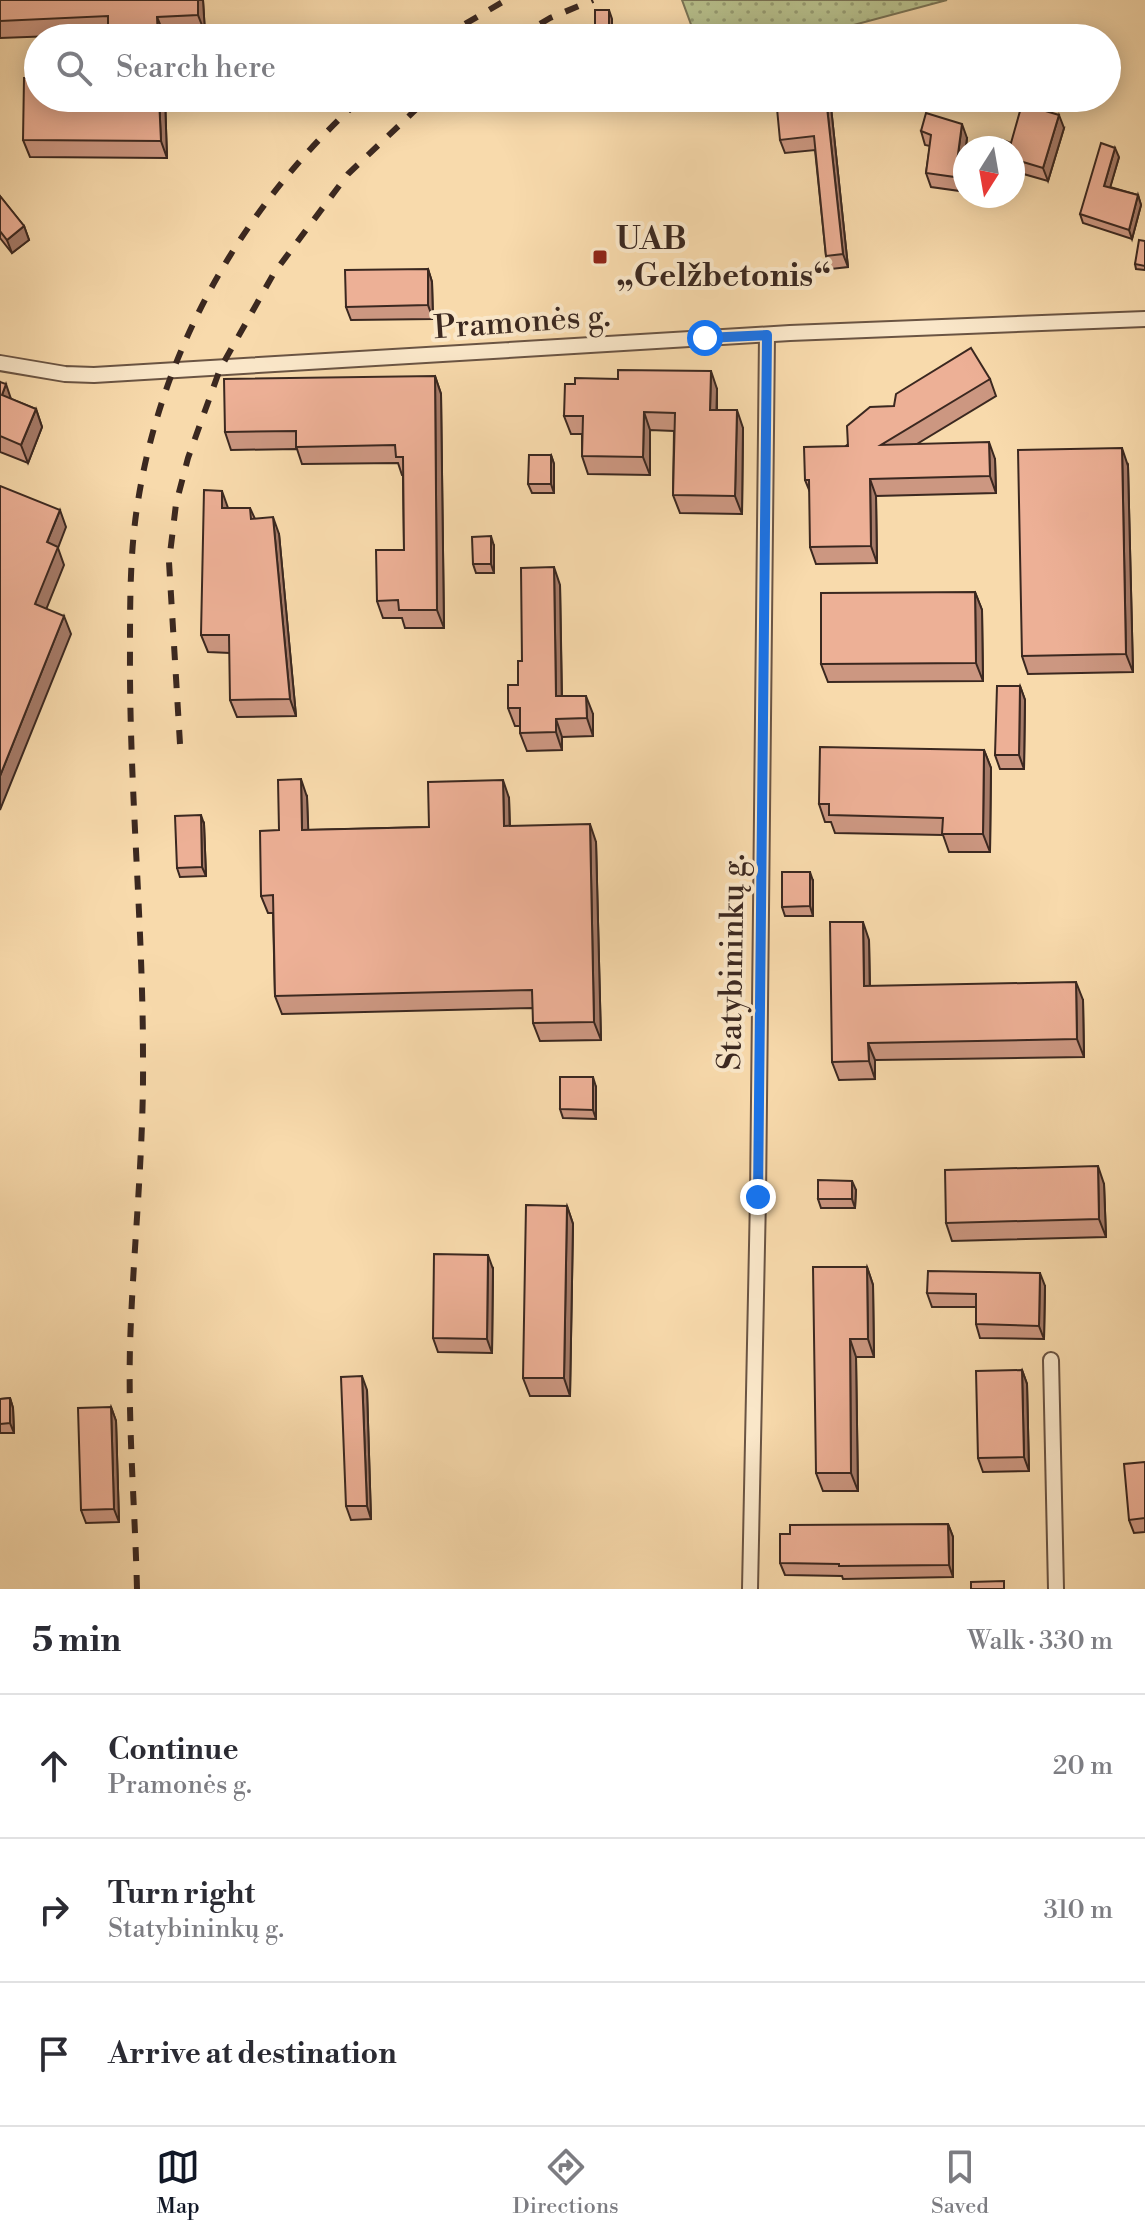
<!DOCTYPE html>
<meta charset="utf-8">
<style>
:root{--surface:#fff;--page:#f2f2f3;--text:#2b2b33;--muted:#7c7c81;--line:#e1e1e2;--accent:#111827}
body{margin:0;font-family:"Libre Bodoni",serif;background:var(--page);color:var(--text)}
.compass{position:absolute;left:953px;top:136px;width:72px;height:72px;border-radius:50%;background:var(--surface);box-shadow:0 4px 20px #0003;rotate:191deg}
.stop{position:absolute;width:24px;height:24px;margin:-18px;border:6px solid #1a73e8;border-radius:50%;background:#fff}
.stop.end{background:#1a73e8;border-color:#fff;box-shadow:0 2px 8px #0008}
.list{margin:0;padding:0;list-style:none}
h2{display:flex;justify-content:space-between;align-items:center;height:104px;margin:0;padding:0 32px;font-size:34px}
h2 small{font-size:26px;font-weight:400;color:var(--muted)}
.list li{display:grid;grid-template-columns:52px 1fr auto;gap:24px;align-items:center;box-sizing:border-box;height:144px;padding:0 32px;border-top:2px solid var(--line)}
.list b{display:block;font-size:30px;white-space:nowrap}
.list p{margin:0;font-size:26px;white-space:nowrap;color:var(--muted)}
.list em{font-size:26px;font-style:normal;color:var(--muted)}
.icon{flex:none;width:44px;height:44px;fill:none;stroke:currentColor;stroke-width:2;stroke-linecap:round;stroke-linejoin:round}
.map{position:relative;flex:none;width:1145px;height:1589px;overflow:hidden}
.search{position:absolute;background:var(--surface);box-shadow:0 4px 20px #0003;left:24px;right:24px;top:24px;height:88px;display:flex;align-items:center;gap:20px;box-sizing:border-box;padding:0 28px;border-radius:44px;color:var(--muted);font-size:30px}
.sheet{height:536px;background:var(--surface)}
nav{display:flex;justify-content:space-around;align-items:center;box-sizing:border-box;height:112px;border-top:2px solid var(--line);background:var(--surface);font-size:22px;color:var(--muted)}
nav a{display:grid;justify-items:center;gap:4px}
nav .on{color:var(--accent)}
.map>svg:first-child{display:block}
.grass{fill:url(#grass-dots);stroke:#7a7456;stroke-width:2}
.lines{fill:none;stroke-linecap:round;stroke-linejoin:round}
.street-casing{stroke:#6a5443;stroke-width:18}
.street{stroke:#fae7c9;stroke-width:14}
.rail{stroke:#3b2820;stroke-width:6;stroke-dasharray:14 14;stroke-linecap:butt}
.wall{fill:#cc9781;stroke:#3b2820;stroke-width:2}
.shaded-wall{fill:#a67b69;stroke:#3b2820;stroke-width:2}
.building{fill:#edb096;stroke:#3b2820;stroke-width:2}
.route{stroke:#1a73e8;stroke-width:10}
.poi-dot{fill:#8f2418;stroke:#fae7c9;stroke-width:3}
.labels{text-anchor:middle;dominant-baseline:central;stroke-width:8;stroke-linejoin:round;paint-order:stroke}
.poi-label{font-size:32px;font-weight:bold;fill:#3b2820;stroke:#fae7c9;text-anchor:start}
.street-label{font-size:32px;fill:#3b2820;stroke:#fae7c9}
</style>
<div class="map">
<svg width="1145" height="1589" viewBox="0 0 1145 1589">
<defs>
<pattern id="grass-dots" width="8" height="8" patternUnits="userSpaceOnUse" patternTransform="scale(2)"><rect width="8" height="8" fill="#b8c18d"/><path d="M2 2h.1M6 6h.1" fill="none" stroke="#979d73" stroke-width="1.8" stroke-linecap="round"/></pattern>
</defs>
<rect width="100%" height="100%" fill="#f8daac"/>
<filter id="stains"><feTurbulence type="fractalNoise" baseFrequency=".0025" numOctaves="4"/><feColorMatrix values="0 0 0 0 .2 0 0 0 0 .09 0 0 0 0 .02 0 0 0 .5 -.17"/></filter>
<radialGradient id="worn" r=".72"><stop offset=".6" stop-color="#630" stop-opacity="0"/><stop offset="1" stop-color="#630" stop-opacity=".3"/></radialGradient>
<path class="grass" d="M682,0H947L805,38H696Z"/>
<g class="lines">
<defs>
<g id="street">
<path d="M0,363L65,374L94,375L790,333L1145,319"/>
<path d="M1051,1360L1056,1589"/>
<path d="M750,1589L758,1197L767,335"/>
</g>
</defs>
<use href="#street" class="street-casing"/>
<use href="#street" class="street"/>
<g class="rail">
<path d="M441,38L506,0"/>
<path d="M516,38L550,18L593,0"/>
<path d="M180,744L169,562L176,504L188,458L220,369L274,273L348,174L428,98"/>
<path d="M137,1589C135,1508 128,1427 130,1346C133,1250 144,1153 143,1057C143,921 129,785 130,649C130,600 130,550 138,501C163,345 245,203 362,98"/>
</g>
</g>
<g class="wall">
<path d="M0,0H203L205,33L164,34V38H108V34L0,38Z"/>
<path d="M38,98H165L167,158L30,157L23,140Z"/>
<path d="M830,98L848,267L831,269L826,256L815,150L785,153L780,140Z"/>
<path d="M1064,128L1048,181L1013,171V148L1011,143Z"/>
<path d="M921,131L967,138L960,191L931,187L926,173L930,146L925,145Z"/>
<path d="M1119,157L1110,187L1138,195L1141,205L1132,239L1083,223L1080,214Z"/>
<path d="M0,196L24,226L29,240L12,253L0,238Z"/>
<path d="M1145,241V270L1136,269L1135,264Z"/>
<path d="M428,269L432,282L433,319L351,320L346,307Z"/>
<path d="M435,376L441,394L444,628H405L402,618H383L377,601L404,550L403,475H402L398,463L302,464L297,449L231,450L225,432Z"/>
<path d="M990,379L996,396L917,444L995,459L996,493L876,496L877,563L816,564L810,547V492L805,480L894,406Z"/>
<path d="M0,382L11,399L36,409L42,427L28,463L0,452Z"/>
<path d="M717,389V410L743,428L742,514L680,513L673,495L674,431L650,430V475L588,474L582,456V434H571L564,416Z"/>
<path d="M551,455L554,464V493H532L528,484Z"/>
<path d="M1128,466L1133,672L1028,674L1022,656Z"/>
<path d="M228,508H250L255,519L279,534L296,716L237,717L230,700V653L208,652L201,635Z"/>
<path d="M494,546V573H476L473,564Z"/>
<path d="M560,585L562,696L593,714V736L562,737V750L527,751L520,733V726H515L508,708L518,685L522,661Z"/>
<path d="M975,592L982,610L983,681L828,682L821,664Z"/>
<path d="M1020,686L1025,700L1024,769H1000L995,755Z"/>
<path d="M984,750L991,768L990,852H949L943,835L835,833L831,822H825L819,804Z"/>
<path d="M307,797L308,830L429,827L509,798L510,826L596,842L601,1040L540,1041L533,1023V1008L282,1014L275,996L273,913H268L261,896L279,830Z"/>
<path d="M204,824L206,876L180,877L177,868Z"/>
<path d="M813,881V916H785L782,907Z"/>
<path d="M869,940L870,986L1083,1000L1084,1057L875,1060V1079L839,1080L832,1062Z"/>
<path d="M596,1087V1119L563,1118L560,1109Z"/>
<path d="M1104,1184L1106,1237L952,1241L946,1223Z"/>
<path d="M856,1190L855,1208H821L818,1199Z"/>
<path d="M567,1206L573,1224L570,1396H530L523,1378Z"/>
<path d="M867,1267L873,1285L874,1357H856L858,1491H823L816,1473Z"/>
<path d="M493,1269L492,1353L438,1352L433,1338Z"/>
<path d="M1045,1286L1044,1339L980,1338L976,1324V1307H932L927,1293Z"/>
<path d="M1022,1370L1027,1384L1029,1471L983,1472L978,1458Z"/>
<path d="M367,1390L371,1519L351,1520L346,1506Z"/>
<path d="M10,1398L13,1408L14,1433H0V1399Z"/>
<path d="M111,1407L116,1421L119,1522L86,1523L81,1510Z"/>
<path d="M1145,1462V1532L1134,1533L1129,1520Z"/>
<path d="M948,1524L953,1537V1577L843,1579L842,1576L785,1575L780,1563L790,1534Z"/>
</g>
<g class="shaded-wall">
<path d="M198,0H203L205,33L198,15Z"/>
<path d="M609,10L612,19V38L609,31Z"/>
<path d="M157,17L164,34V38H158Z"/>
<path d="M159,98H165L167,158L161,141Z"/>
<path d="M826,98H830L848,267L843,254Z"/>
<path d="M1059,115L1064,128L1048,181L1043,168Z"/>
<path d="M962,124L967,138L960,191L955,177Z"/>
<path d="M1115,148L1119,157L1108,195L1104,186Z"/>
<path d="M1138,195L1141,205L1132,239L1129,230Z"/>
<path d="M24,226L29,240L12,253L7,240Z"/>
<path d="M428,269L432,282L433,319L428,305Z"/>
<path d="M711,371L717,389L716,427L710,410Z"/>
<path d="M435,376L441,394L444,628L437,610Z"/>
<path d="M6,384L12,402L2,395Z"/>
<path d="M36,409L42,427L28,463L21,445Z"/>
<path d="M737,410L743,428L742,514L735,496Z"/>
<path d="M644,412L650,430V475L643,457Z"/>
<path d="M989,442L995,459L996,493L990,476Z"/>
<path d="M1122,448L1128,466L1133,672L1126,654Z"/>
<path d="M551,455L554,464V493L551,484Z"/>
<path d="M870,479L876,496L877,563L871,546Z"/>
<path d="M222,491L228,508H222Z"/>
<path d="M60,510L66,527L58,548L64,565L41,622L35,604L47,542Z"/>
<path d="M273,517L279,534L296,716L290,699Z"/>
<path d="M491,536L494,546V573L491,564Z"/>
<path d="M554,567L560,585L562,714L556,696Z"/>
<path d="M975,592L982,610L983,681L976,663Z"/>
<path d="M64,616L71,634L0,810V776Z"/>
<path d="M1020,686L1025,700L1024,769L1019,755Z"/>
<path d="M586,696L593,714V736L587,718Z"/>
<path d="M556,719L562,737V750L556,732Z"/>
<path d="M984,750L991,768L990,852L983,834Z"/>
<path d="M301,779L307,797L309,848L302,830Z"/>
<path d="M503,780L509,798L510,844L504,826Z"/>
<path d="M201,815L204,824L206,876L202,867Z"/>
<path d="M590,824L596,842L601,1040L594,1022Z"/>
<path d="M810,872L813,881V916L810,906Z"/>
<path d="M863,922L869,940L870,1004L864,986Z"/>
<path d="M1076,982L1083,1000L1084,1057L1077,1039Z"/>
<path d="M868,1043L875,1060V1079L869,1061Z"/>
<path d="M593,1077L596,1087V1119L593,1110Z"/>
<path d="M1098,1166L1104,1184L1106,1237L1099,1219Z"/>
<path d="M852,1181L856,1190L855,1208L852,1199Z"/>
<path d="M567,1206L573,1224L570,1396L564,1378Z"/>
<path d="M488,1255L493,1269L492,1353L487,1339Z"/>
<path d="M867,1267L873,1285L874,1357L868,1339Z"/>
<path d="M1040,1273L1045,1286L1044,1339L1039,1326Z"/>
<path d="M850,1339L856,1357L858,1491L851,1473Z"/>
<path d="M1022,1370L1027,1384L1029,1471L1024,1457Z"/>
<path d="M362,1376L367,1390L371,1519L367,1506Z"/>
<path d="M10,1398L13,1408L14,1433L10,1423Z"/>
<path d="M111,1407L116,1421L119,1522L114,1509Z"/>
<path d="M948,1524L953,1537V1577L949,1565Z"/>
</g>
<g class="building">
<path d="M0,0H198V15L157,17L158,38H108V16L0,21Z"/>
<path d="M595,10H609V31H651V38H595Z"/>
<path d="M24,78H38V98H159L161,141L23,140Z"/>
<path d="M776,98H826L843,254L826,256L814,136L780,140Z"/>
<path d="M1022,104L1059,115L1043,168L1013,159V148H998L1000,139L1011,143Z"/>
<path d="M926,113L962,124L955,177L926,173L931,135L921,131Z"/>
<path d="M1101,143L1115,148L1104,186L1138,195L1129,230L1080,214Z"/>
<path d="M0,196L24,226L7,240L0,231Z"/>
<path d="M1139,240L1145,241V266L1135,264Z"/>
<path d="M428,269V305L346,307L345,270Z"/>
<path d="M971,348L990,379L881,445L989,442L990,476L870,479L871,546L810,547L809,480H805L804,447L848,446L847,426L870,407L894,406L896,394Z"/>
<path d="M618,370L711,371L710,410H737L735,496L673,495L675,413L644,412L643,457L582,456L583,416H564L565,384H575V378L618,379Z"/>
<path d="M435,376L437,610H399L398,600L377,601L376,550H404L403,457H396L395,445L296,447V431L225,432L224,379Z"/>
<path d="M0,382L6,384L2,395L36,409L21,445L0,436Z"/>
<path d="M1122,448L1126,654L1022,656L1018,450Z"/>
<path d="M529,455H551V484H528Z"/>
<path d="M0,486L60,510L47,542L58,547L35,604L64,616L0,776Z"/>
<path d="M204,490L222,491V508H250L251,519L273,517L290,699L230,700L229,635H201Z"/>
<path d="M491,536V564H473L472,537Z"/>
<path d="M554,567L556,696H586L587,718L556,719V732L520,733V708H508V685H518V661H522L521,568Z"/>
<path d="M975,592L976,663L821,664V593Z"/>
<path d="M997,686H1020L1019,755H995Z"/>
<path d="M820,747L984,750L983,834H942L943,818L829,815V804H819Z"/>
<path d="M301,779L302,830L429,827L428,782L503,780L504,826L590,824L594,1022L533,1023L532,990L275,996L273,895L261,896L260,831L279,830L278,780Z"/>
<path d="M201,815L202,867L177,868L175,816Z"/>
<path d="M782,872H810V906L782,907Z"/>
<path d="M830,922H863L864,986L1076,982L1077,1039L868,1043L869,1061L832,1062Z"/>
<path d="M560,1077H593V1110L560,1109Z"/>
<path d="M1098,1166L1099,1219L946,1223L945,1170Z"/>
<path d="M818,1180L852,1181V1199H818Z"/>
<path d="M526,1205L567,1206L564,1378H523Z"/>
<path d="M434,1254L488,1255L487,1339L433,1338Z"/>
<path d="M813,1267H867L868,1339H850L851,1473H816Z"/>
<path d="M928,1271L1040,1273L1039,1326L976,1324V1294L927,1293Z"/>
<path d="M1022,1370L1024,1457L978,1458L976,1371Z"/>
<path d="M362,1376L367,1506H346L341,1377Z"/>
<path d="M10,1398V1423L0,1424V1399Z"/>
<path d="M111,1407L114,1509L81,1510L78,1408Z"/>
<path d="M1145,1462V1518L1129,1520L1124,1464Z"/>
<path d="M948,1524L949,1565L839,1566V1564L780,1563V1534H790V1525Z"/>
<path d="M1004,1581V1589H971V1582Z"/>
</g>
<g class="lines">
<path class="route" d="M705,338L767,335L758,1197"/>
</g>
<rect class="poi-dot" x="592" y="249" width="16" height="16" rx="4"/>
<g class="labels">
<g class="poi-label">
<text x="616" y="239">UAB<tspan x="616" dy="37">„Gelžbetonis“</tspan></text>
</g>
<g class="street-label">
<text transform="translate(522 322) rotate(-4)">Pramonės g.</text>
<text transform="translate(732 962) rotate(-89)">Statybininkų g.</text>
</g>
</g>
<rect width="100%" height="100%" filter="url(#stains)"/>
<rect width="100%" height="100%" fill="url(#worn)"/>
</svg>
<svg class="compass" viewBox="-18 -18 36 36"><path d="M0-13l5 13h-10z" fill="#e53935"/><path d="M0 13l5-13h-10z" fill="#7c7c81"/></svg>
<div class="stop" style="left:705px;top:338px"></div>
<div class="stop end" style="left:758px;top:1197px"></div>
<div class="search"><svg class="icon" aria-label="search" viewBox="0 0 24 24"><circle cx="10" cy="10" r="6"/><path d="M15 15l6 6"/></svg>Search here</div>
</div>
<section class="sheet">
<h2>5 min<small>Walk · 330 m</small></h2>
<ul class="list">
<li><svg class="icon" aria-label="ahead" viewBox="0 0 24 24"><path d="M12 20V5M6 11l6-6 6 6"/></svg><div><b>Continue</b><p>Pramonės g.</p></div><em>20 m</em></li>
<li><svg class="icon" aria-label="right" viewBox="0 0 24 24"><path d="M7 20v-9h11M14 6l5 5-5 5"/></svg><div><b>Turn right</b><p>Statybininkų g.</p></div><em>310 m</em></li>
<li><svg class="icon" aria-label="arrive" viewBox="0 0 24 24"><path d="M6 21V4h12l-3 4 3 4H6"/></svg><div><b>Arrive at destination</b></div></li>
</ul>
</section>
<nav>
<a class="on"><svg class="icon" aria-label="map" viewBox="0 0 24 24"><path d="M3 6l6-2 6 2 6-2v14l-6 2-6-2-6 2zM9 4v14M15 6v14"/></svg>Map</a>
<a><svg class="icon" aria-label="directions" viewBox="0 0 24 24"><path d="M12 3l9 9-9 9-9-9zM9 14v-3h6M13 9l2 2-2 2"/></svg>Directions</a>
<a><svg class="icon" aria-label="saved" viewBox="0 0 24 24"><path d="M7 4h10v16l-5-4-5 4z"/></svg>Saved</a>
</nav>
